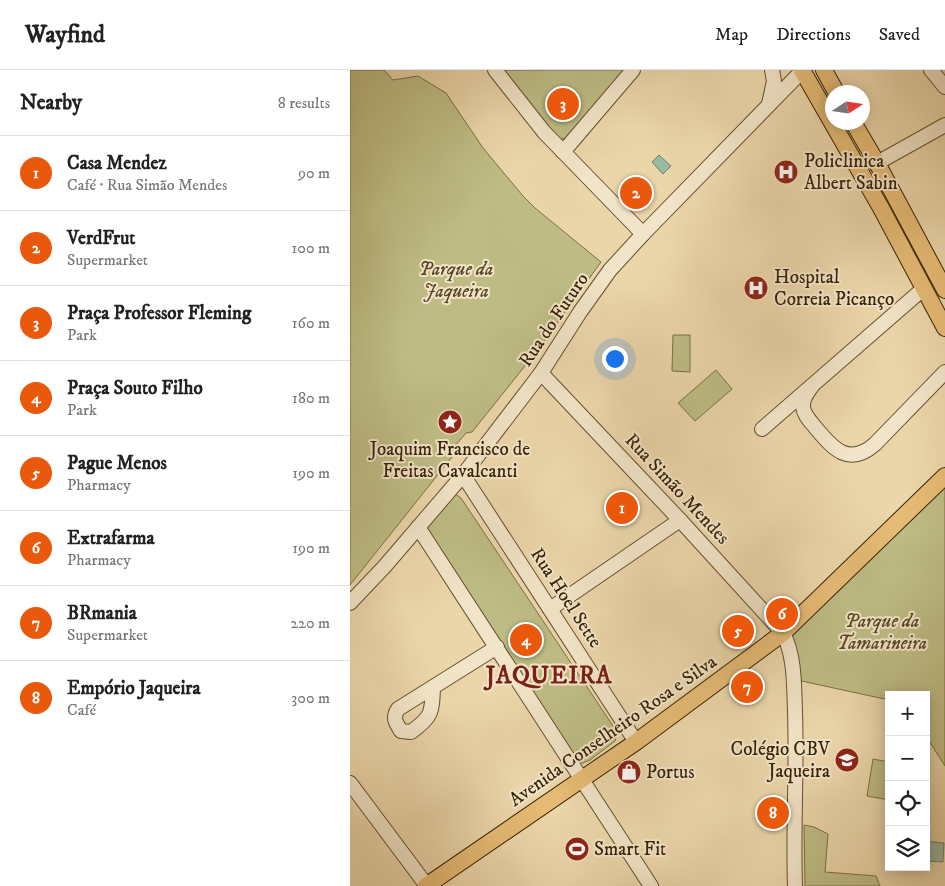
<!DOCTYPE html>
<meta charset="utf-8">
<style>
:root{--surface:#fff;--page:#f6f6f6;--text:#222;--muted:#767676;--line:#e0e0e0;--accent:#ea580c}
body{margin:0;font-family:"IM FELL DW Pica",serif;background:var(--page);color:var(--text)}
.controls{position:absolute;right:15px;bottom:15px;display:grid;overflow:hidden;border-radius:0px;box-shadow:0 2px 12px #0003}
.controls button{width:45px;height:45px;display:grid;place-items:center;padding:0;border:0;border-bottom:1px solid var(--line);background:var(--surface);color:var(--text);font:25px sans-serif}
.compass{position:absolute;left:475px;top:15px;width:45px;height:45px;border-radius:50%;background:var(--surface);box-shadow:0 2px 12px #0003;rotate:78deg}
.you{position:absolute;left:264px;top:288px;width:18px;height:18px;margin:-12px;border:4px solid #fff;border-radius:50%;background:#1a73e8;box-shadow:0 0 0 8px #1a73e833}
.badge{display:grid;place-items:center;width:32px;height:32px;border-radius:50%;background:var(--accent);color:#fff;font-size:16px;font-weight:700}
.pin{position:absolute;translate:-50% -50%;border:2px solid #fff;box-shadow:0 1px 5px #0006}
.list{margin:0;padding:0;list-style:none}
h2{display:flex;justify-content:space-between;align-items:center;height:65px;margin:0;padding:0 20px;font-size:21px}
h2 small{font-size:16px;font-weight:400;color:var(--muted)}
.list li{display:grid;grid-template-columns:32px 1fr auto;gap:15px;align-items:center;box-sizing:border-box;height:75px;padding:0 20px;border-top:1px solid var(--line)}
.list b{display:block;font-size:19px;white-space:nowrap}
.list p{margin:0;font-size:16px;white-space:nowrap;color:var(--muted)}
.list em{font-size:16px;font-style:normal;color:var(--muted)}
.icon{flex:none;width:28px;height:28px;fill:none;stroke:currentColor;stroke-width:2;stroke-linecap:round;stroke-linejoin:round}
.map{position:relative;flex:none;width:595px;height:816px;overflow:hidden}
header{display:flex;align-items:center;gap:30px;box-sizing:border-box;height:70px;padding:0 25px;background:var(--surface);border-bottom:1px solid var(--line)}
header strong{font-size:24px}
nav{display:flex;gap:28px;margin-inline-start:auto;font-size:18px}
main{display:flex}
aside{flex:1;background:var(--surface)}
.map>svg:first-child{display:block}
.green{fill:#bebc84;stroke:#7a6f46}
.water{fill:#99baa5;stroke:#727d66}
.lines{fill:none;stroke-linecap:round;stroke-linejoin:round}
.minor-casing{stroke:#644f30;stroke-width:16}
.major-casing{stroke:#372207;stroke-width:18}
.minor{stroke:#f2e4c8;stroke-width:14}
.major{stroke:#e6bb75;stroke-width:16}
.labels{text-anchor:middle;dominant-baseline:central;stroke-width:4;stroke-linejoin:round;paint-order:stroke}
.poi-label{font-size:19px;fill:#372207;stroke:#f2e4c8;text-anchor:start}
.park-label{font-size:19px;font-style:italic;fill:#594826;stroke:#f2e4c8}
.street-label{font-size:19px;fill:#372207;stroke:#f2e4c8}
.district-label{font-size:24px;font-weight:bold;letter-spacing:1px;fill:#7a1f14;stroke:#f2e4c8}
</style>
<header>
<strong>Wayfind</strong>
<nav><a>Map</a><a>Directions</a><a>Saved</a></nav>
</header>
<main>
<aside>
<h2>Nearby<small>8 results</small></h2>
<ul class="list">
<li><span class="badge">1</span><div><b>Casa Mendez</b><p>Café · Rua Simão Mendes</p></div><em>90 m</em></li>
<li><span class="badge">2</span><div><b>VerdFrut</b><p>Supermarket</p></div><em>100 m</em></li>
<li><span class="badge">3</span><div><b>Praça Professor Fleming</b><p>Park</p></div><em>160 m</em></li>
<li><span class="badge">4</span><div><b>Praça Souto Filho</b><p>Park</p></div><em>180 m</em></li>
<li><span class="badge">5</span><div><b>Pague Menos</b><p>Pharmacy</p></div><em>190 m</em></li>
<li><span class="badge">6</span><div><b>Extrafarma</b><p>Pharmacy</p></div><em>190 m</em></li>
<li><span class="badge">7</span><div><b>BRmania</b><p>Supermarket</p></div><em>220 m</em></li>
<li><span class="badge">8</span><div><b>Empório Jaqueira</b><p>Café</p></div><em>300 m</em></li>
</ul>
</aside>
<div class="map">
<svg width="595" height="816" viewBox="0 0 595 816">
<rect width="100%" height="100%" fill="#ebd6aa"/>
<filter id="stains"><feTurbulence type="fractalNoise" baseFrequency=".004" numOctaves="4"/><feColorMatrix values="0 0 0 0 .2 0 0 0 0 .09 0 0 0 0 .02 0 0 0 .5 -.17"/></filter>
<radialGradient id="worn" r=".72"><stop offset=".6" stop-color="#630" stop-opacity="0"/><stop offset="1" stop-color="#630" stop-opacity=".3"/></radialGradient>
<g class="green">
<path d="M0,0H34L43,10L68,6L96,23L133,78L173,126L185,138L251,192L187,281L122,362L116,363L105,376L106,382L0,515Z"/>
<path d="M150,0H277L216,68L209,70Z"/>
<path d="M323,265H340V302L322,301Z"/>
<path d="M366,300L382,319L345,351L328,333Z"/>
<path d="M595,414V696L576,666V625H539V630L447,610L441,562Z"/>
<path d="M105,424L111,428L265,659L267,664L265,671L240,690L233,693L227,692L78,465L76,455Z"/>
<path d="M523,689L539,692V730L517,726Z"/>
<path d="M454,755L464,757L478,764L475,802L526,806L530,816H455Z"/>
</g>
<g class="water">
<path d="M309,85L321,96L313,104L302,92Z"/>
<path d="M576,771L594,773L593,792L576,791Z"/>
</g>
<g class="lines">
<defs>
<g id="minor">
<path d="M145,0L194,62L293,164"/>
<path d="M581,0L595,17"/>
<path d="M419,34L424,11L422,0"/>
<path d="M213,82L283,0"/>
<path d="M527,93L595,55"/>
<path d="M191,303L330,450L433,563C445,586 444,616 445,642C447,700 443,758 445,816"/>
<path d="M462,316C458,322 452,328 453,337C454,345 460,351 465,357C483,379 499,397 525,374L595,302"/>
<path d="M412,359L573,219"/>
<path d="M113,405L286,672"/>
<path d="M68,457L301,816"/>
<path d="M0,533L35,496L113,405L191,303L230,242L260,200L293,164L453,0"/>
<path d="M200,539L330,450"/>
<path d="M83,617C82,643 82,647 61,662L51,661C46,653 42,648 48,639L147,577"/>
<path d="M0,713L77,816"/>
</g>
<g id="major">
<path d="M452,0L531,138L595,258"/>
<path d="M474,0L486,22"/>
<path d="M503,52L527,93L595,220"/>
<path d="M76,816L286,672L433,563L595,406"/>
</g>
</defs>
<use href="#minor" class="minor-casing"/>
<use href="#major" class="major-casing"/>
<use href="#minor" class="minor"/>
<use href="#major" class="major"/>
</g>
<defs>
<symbol id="hospital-disc" viewBox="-11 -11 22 22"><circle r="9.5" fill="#8f2418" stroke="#f2e4c8"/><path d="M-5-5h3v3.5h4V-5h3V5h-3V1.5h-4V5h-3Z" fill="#fff"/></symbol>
<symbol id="sight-disc" viewBox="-11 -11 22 22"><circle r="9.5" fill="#8f2418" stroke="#f2e4c8"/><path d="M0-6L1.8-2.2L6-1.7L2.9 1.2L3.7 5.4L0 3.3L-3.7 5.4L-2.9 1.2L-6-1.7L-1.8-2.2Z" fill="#fff"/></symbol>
<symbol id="school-disc" viewBox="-11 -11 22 22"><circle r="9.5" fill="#8f2418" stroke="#f2e4c8"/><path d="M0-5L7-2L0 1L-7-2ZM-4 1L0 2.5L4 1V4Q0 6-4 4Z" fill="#fff"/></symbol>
<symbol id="shop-disc" viewBox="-11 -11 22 22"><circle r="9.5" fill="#8f2418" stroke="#f2e4c8"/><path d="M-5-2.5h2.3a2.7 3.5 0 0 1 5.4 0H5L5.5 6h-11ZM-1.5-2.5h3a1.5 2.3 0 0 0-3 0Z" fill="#fff"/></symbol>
<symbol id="stadium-disc" viewBox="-11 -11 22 22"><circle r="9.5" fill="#8f2418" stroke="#f2e4c8"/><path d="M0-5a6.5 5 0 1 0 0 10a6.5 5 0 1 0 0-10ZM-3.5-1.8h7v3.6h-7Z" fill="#fff"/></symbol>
</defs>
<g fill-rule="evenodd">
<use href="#hospital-disc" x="422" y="88" width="28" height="28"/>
<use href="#hospital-disc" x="392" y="204" width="28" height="28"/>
<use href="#sight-disc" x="86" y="338" width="28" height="28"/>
<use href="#school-disc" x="483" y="676" width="28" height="28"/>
<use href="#shop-disc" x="265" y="688" width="28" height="28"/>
<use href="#stadium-disc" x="213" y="765" width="28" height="28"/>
</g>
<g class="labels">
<g class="poi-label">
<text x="454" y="91">Policlinica<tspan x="454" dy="22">Albert Sabin</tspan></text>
<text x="424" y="207">Hospital<tspan x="424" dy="22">Correia Picanço</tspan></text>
<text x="100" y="379" text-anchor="middle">Joaquim Francisco de<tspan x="100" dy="22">Freitas Cavalcanti</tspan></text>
<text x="480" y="679" text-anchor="end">Colégio CBV<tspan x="480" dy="22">Jaqueira</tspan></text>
<text x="296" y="702">Portus</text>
<text x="244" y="779">Smart Fit</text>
</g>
<g class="park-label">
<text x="106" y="199">Parque da<tspan x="106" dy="22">Jaqueira</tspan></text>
<text x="532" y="551">Parque da<tspan x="532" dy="22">Tamarineira</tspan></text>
</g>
<g class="street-label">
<text transform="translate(204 250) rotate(-56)">Rua do Futuro</text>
<text transform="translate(327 419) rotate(47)">Rua Simão Mendes</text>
<text transform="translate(216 528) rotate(57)">Rua Hoel Sette</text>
<text transform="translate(263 661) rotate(-35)">Avenida Conselheiro Rosa e Silva</text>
</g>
<g class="district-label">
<text x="199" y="606">JAQUEIRA</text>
</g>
</g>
<rect width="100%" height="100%" filter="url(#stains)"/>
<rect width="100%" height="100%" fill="url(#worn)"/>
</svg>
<div class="controls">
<button>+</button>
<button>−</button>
<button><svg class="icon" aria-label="locate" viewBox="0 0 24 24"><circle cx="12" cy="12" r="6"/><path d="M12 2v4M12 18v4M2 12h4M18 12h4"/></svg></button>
<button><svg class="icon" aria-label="layers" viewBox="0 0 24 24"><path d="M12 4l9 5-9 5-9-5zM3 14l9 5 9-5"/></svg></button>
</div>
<svg class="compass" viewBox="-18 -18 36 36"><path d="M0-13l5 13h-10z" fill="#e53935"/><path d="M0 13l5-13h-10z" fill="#767676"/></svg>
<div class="you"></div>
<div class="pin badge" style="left:272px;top:438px">1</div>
<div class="pin badge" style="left:286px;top:123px">2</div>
<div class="pin badge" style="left:213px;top:34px">3</div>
<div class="pin badge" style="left:176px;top:570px">4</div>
<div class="pin badge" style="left:388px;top:561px">5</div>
<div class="pin badge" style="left:432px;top:544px">6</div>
<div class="pin badge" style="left:397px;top:617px">7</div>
<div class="pin badge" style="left:423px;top:743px">8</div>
</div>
</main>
